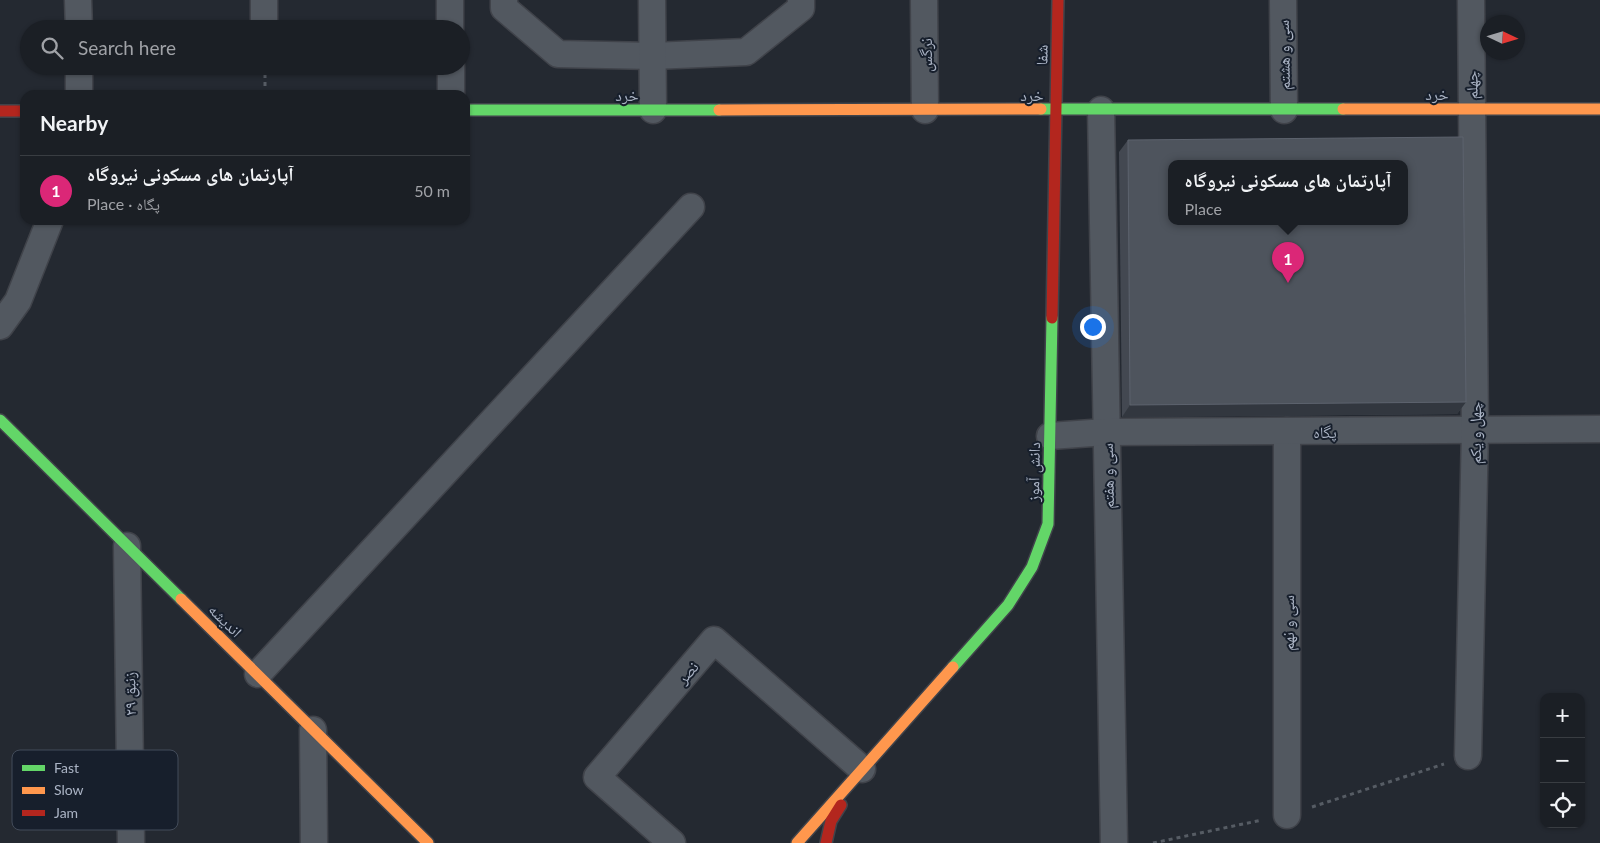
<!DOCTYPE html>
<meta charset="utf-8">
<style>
:root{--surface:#1b1f25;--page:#282c32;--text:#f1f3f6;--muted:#a0a2a7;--line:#393d42;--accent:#db2777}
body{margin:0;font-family:Lato,"Noto Naskh Arabic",sans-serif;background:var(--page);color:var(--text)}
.controls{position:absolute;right:15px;bottom:15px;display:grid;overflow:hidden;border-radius:10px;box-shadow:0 1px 4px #0004}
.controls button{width:45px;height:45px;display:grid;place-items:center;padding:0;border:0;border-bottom:1px solid var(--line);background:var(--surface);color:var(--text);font:25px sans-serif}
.compass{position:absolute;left:1480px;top:15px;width:45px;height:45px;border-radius:50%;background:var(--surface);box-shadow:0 1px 4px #0004;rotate:94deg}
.you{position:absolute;left:1092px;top:326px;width:18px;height:18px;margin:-12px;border:4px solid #fff;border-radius:50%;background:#1a73e8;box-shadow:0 0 0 8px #1a73e833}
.badge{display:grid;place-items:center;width:32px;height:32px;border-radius:50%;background:var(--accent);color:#fff;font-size:16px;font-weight:700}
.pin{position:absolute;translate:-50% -41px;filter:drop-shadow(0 1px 2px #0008)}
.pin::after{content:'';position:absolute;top:26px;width:18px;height:15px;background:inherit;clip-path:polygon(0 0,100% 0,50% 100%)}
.popup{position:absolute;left:1168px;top:160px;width:240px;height:65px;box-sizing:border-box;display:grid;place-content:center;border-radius:10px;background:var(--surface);filter:drop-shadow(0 1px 4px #0005);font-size:16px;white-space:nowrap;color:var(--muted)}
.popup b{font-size:19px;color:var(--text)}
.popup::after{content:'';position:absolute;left:50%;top:100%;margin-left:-10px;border:10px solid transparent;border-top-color:var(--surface)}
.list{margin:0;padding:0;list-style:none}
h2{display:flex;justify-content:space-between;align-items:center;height:65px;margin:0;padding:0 20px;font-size:21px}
h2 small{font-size:16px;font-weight:400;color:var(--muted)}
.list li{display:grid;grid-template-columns:32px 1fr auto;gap:15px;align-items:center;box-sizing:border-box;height:70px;padding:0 20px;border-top:1px solid var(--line)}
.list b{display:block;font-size:19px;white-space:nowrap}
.list p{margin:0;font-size:16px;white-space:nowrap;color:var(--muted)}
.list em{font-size:16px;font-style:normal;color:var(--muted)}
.icon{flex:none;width:28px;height:28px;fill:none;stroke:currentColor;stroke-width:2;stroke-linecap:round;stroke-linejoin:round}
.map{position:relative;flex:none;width:1600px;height:843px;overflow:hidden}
.search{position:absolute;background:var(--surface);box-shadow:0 1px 4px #0004;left:20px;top:20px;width:450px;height:55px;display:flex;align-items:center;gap:12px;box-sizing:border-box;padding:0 18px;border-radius:28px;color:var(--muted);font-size:19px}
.panel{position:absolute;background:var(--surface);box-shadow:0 1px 4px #0004;left:20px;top:90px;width:450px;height:135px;border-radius:15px}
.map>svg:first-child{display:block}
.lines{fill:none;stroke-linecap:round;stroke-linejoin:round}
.street-casing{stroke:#40434a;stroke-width:29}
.fast-casing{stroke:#40434a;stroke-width:14}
.slow-casing{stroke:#40434a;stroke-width:14}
.jam-casing{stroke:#40434a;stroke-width:14}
.path{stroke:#565c64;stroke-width:3;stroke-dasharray:4 4;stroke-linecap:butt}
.street{stroke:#525860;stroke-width:26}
.fast{stroke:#63d668;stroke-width:11}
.slow{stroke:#ff974d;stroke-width:11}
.jam{stroke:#b3261e;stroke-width:11}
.wall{fill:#434851}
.shaded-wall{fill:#32373f}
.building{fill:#4e545d;stroke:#5d636e;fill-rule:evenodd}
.labels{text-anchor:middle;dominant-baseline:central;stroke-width:4;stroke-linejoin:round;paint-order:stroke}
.street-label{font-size:16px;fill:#abb4c5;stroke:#171f2c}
.key{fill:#171f2c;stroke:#434c5a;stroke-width:1}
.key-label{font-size:14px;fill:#abb4c5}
</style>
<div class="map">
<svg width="1600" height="843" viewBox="0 0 1600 843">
<rect width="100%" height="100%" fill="#242931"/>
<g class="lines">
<defs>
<g id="street">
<path d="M78,0L79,29"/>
<path d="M264,0V29"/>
<path d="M450,0V29"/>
<path d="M504,0V8L558,54L653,56L746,52L801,8V0"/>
<path d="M652,0L653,110"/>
<path d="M924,0L925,110"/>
<path d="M1283,0L1284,110"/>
<path d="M79,66V95"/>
<path d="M451,66V95"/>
<path d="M1101,110L1114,843"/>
<path d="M0,326L18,301L50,220"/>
<path d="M1287,431V815"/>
<path d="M1050,436L1106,432L1600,429"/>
<path d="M127,546L131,843"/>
<path d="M258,674L691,207"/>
<path d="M313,730L314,843"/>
<path d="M1468,756L1475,429L1471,0"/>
<path d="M672,843L597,777L714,640L862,769"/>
</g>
<g id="fast">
<path d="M1041,109H1343"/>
<path d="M465,110H719"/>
<path d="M0,420L181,599"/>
<path d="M953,667L1008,605L1032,567L1048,524L1052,318"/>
</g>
<g id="slow">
<path d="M1343,109H1600"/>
<path d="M719,110L1041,109"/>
<path d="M181,599L428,843"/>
<path d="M797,843L953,667"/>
</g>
<g id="jam">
<path d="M0,111H25"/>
<path d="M1052,318L1058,0"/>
<path d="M826,843L831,821L841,805"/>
</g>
</defs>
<use href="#street" class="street-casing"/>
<use href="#fast" class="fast-casing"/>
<use href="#slow" class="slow-casing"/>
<use href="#jam" class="jam-casing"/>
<g class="path">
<path d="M265,66V95"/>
<path d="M1312,807L1444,764"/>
<path d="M1153,843L1262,820"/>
</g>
<use href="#street" class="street"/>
<use href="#fast" class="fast"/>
<use href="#slow" class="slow"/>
<use href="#jam" class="jam"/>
</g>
<path class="wall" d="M1128,140L1466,402L1457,414L1122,417L1119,152Z"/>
<path class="shaded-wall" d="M1466,402L1457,414L1122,417L1130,405Z"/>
<path class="building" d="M1463,137L1466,402L1130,405L1128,140ZM1172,164H1404V222H1172Z"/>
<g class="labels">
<g class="street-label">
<text transform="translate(925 55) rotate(-90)">نرگس</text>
<text transform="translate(1041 55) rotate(-89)">شفا</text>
<text transform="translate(1283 55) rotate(-91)">سی و هشتم</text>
<text transform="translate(1471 85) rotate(-91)">چهلم</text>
<text x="1437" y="93">خرد</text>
<text x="627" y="94">خرد</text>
<text x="1032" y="94">خرد</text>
<text x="1325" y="431">پگاه</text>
<text transform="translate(1474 433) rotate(-90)">چهل و یکم</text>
<text transform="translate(1033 472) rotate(-89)">دانش آموز</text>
<text transform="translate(1107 476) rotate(-91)">سی و هفتم</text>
<text transform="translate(226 620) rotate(45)">اندیشه</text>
<text transform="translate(1287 623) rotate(-90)">سی و نهم</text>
<text transform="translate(687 672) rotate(-49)">نصر</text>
<text transform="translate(129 694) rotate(-91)">زنبق ۲۹</text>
</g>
</g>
<rect x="12" y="750" width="166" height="80" rx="8" class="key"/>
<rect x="22" y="765" width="23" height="6" fill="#63d668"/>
<rect x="22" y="787" width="23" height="7" fill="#ff974d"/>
<rect x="22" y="810" width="23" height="6" fill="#b3261e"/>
<g class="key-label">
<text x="54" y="773">Fast</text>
<text x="54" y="795">Slow</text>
<text x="54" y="818">Jam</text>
</g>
</svg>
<div class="controls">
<button>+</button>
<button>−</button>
<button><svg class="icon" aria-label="locate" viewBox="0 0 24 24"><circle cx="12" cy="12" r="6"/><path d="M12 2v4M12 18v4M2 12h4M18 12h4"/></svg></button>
</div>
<svg class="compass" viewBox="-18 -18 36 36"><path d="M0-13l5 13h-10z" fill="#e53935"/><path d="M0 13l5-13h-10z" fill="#a0a2a7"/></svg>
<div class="you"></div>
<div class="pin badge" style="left:1288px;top:283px">1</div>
<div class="popup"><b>آپارتمان های مسکونی نیروگاه</b>Place</div>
<div class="search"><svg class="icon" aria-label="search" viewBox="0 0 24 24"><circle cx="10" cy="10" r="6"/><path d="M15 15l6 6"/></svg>Search here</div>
<section class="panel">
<h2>Nearby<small></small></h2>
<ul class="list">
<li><span class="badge">1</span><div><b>آپارتمان های مسکونی نیروگاه</b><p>Place · پگاه</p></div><em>50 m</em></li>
</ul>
</section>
</div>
